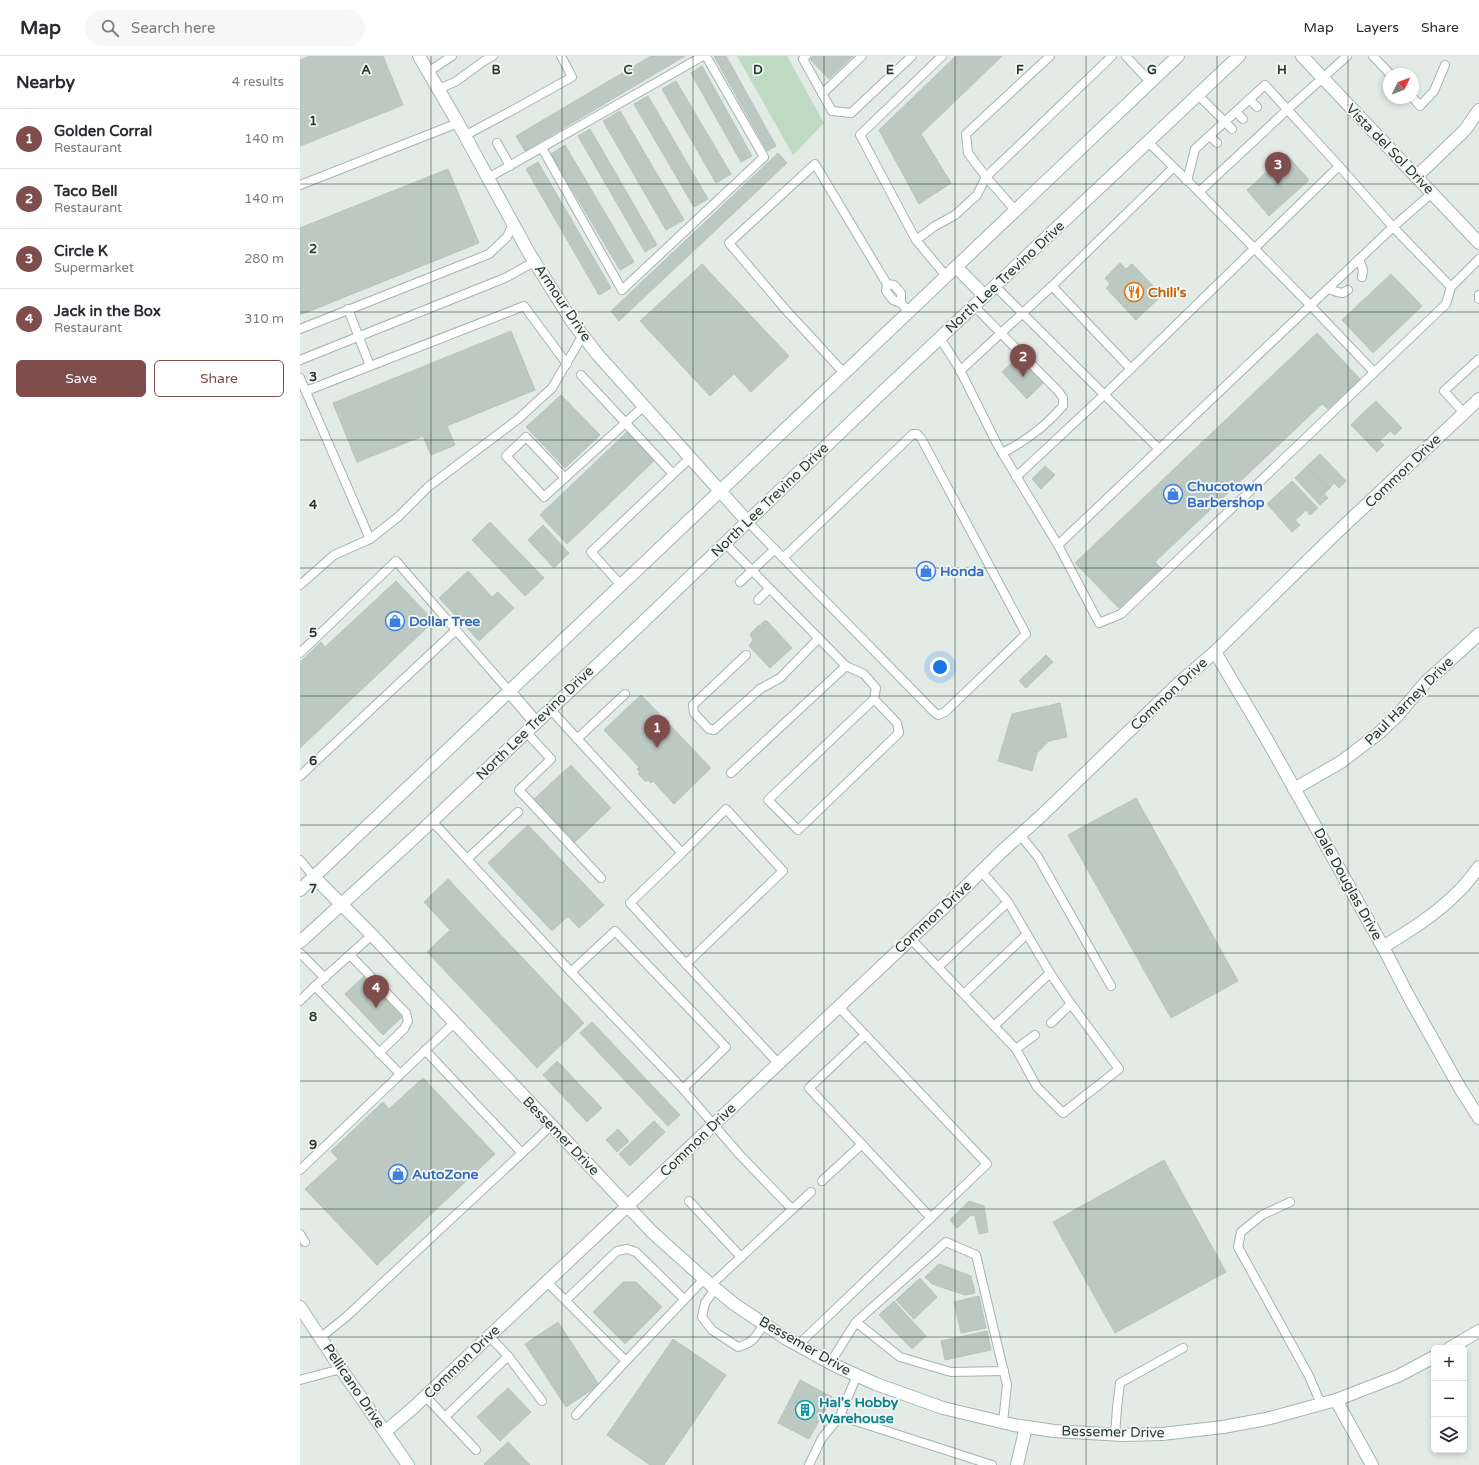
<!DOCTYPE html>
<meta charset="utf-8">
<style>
:root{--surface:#fff;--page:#f7f7f7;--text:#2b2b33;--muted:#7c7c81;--line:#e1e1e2;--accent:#7e4d4c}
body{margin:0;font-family:"Varela Round",sans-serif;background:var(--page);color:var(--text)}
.controls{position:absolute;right:12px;bottom:12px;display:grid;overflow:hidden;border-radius:6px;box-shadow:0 2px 6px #0003}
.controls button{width:36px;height:36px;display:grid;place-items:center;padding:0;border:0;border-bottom:1px solid var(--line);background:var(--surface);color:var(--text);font:20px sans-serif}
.compass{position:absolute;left:1083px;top:12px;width:36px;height:36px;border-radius:50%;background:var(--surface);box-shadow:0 2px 6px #0003;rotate:47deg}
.you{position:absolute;left:640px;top:611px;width:14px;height:14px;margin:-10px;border:3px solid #fff;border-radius:50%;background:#1a73e8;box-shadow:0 0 0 6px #1a73e833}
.badge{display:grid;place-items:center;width:26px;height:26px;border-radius:50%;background:var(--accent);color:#fff;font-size:13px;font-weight:700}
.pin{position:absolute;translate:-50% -33px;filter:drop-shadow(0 1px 2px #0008)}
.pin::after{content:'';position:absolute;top:21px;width:14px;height:12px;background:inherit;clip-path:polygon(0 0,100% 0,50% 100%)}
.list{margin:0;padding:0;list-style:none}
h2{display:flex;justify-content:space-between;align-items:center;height:52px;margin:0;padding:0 16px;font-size:17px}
h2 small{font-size:13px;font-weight:400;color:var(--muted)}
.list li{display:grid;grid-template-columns:26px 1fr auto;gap:12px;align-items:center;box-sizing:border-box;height:60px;padding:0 16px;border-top:1px solid var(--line)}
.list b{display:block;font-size:15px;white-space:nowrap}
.list p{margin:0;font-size:13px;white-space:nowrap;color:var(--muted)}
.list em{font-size:13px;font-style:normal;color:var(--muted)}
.actions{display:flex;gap:8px;padding:12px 16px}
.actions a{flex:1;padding:9px 0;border:1px solid var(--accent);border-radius:6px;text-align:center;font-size:14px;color:var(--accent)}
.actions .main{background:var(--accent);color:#fff}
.icon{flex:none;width:22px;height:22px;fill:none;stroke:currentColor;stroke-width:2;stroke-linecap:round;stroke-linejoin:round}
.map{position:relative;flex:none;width:1179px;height:1409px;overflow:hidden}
header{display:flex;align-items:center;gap:24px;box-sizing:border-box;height:56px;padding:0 20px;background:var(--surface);border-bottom:1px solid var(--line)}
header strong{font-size:19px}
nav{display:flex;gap:22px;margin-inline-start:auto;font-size:14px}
.search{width:280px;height:36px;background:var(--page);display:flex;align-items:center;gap:10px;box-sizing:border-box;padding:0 14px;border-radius:22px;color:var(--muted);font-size:15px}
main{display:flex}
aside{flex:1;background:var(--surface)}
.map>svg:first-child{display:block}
.green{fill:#bfdac2}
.building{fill:#bcc9c2;stroke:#b6c4bd}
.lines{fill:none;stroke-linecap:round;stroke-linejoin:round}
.lane-casing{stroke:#a6b3ad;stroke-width:10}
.street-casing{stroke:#a6b3ad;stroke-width:14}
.secondary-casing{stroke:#a3b6ad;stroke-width:14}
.lane{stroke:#fff;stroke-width:8}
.street{stroke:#fff;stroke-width:12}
.secondary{stroke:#fff;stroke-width:12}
.grid{fill:none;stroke:#253b32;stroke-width:1;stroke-opacity:0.55}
.labels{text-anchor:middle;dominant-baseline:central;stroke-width:3.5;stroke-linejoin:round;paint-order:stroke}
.street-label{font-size:14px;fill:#253b32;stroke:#f4f8f5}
.food-label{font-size:14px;font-weight:bold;fill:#c56008;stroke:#f4f8f5;text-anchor:start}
.shop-label{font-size:14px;font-weight:bold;fill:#366cbe;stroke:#f4f8f5;text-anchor:start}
.culture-label{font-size:14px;font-weight:bold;fill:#0d838f;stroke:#f4f8f5;text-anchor:start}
.grid-label{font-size:13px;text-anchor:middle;font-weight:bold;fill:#253b32;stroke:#f4f8f5;stroke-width:3.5;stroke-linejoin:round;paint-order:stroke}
</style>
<header>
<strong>Map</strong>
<div class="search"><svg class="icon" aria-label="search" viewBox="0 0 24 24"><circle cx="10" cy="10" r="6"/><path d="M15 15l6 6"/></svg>Search here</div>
<nav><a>Map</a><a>Layers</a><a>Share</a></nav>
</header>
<main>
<aside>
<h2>Nearby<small>4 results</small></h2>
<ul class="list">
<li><span class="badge">1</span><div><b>Golden Corral</b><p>Restaurant</p></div><em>140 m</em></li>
<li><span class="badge">2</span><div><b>Taco Bell</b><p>Restaurant</p></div><em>140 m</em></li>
<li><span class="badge">3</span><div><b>Circle K</b><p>Supermarket</p></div><em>280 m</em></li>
<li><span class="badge">4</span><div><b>Jack in the Box</b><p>Restaurant</p></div><em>310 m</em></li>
</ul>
<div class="actions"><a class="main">Save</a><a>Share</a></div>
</aside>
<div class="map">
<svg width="1179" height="1409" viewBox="0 0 1179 1409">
<rect width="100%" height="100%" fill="#e3ebe7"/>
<path class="green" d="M437,0H487L524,67L493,99Z"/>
<g class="building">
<path d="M11,0H83L103,49L0,90V4Z"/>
<path d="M351,0H385L225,95L216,80Z"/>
<path d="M414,0H426L476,90L467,95Z"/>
<path d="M513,0H553L529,23L510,3Z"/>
<path d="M656,0H702L621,78L651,127L619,148L579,74Z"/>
<path d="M402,10L452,100L441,106L391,17Z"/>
<path d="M376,25L431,118L416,127L362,33Z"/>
<path d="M348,40L408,143L394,151L334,48Z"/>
<path d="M320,55L384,164L366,174L303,65Z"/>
<path d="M290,73L357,189L345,196L278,80Z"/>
<path d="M265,89L334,206L320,214L251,98Z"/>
<path d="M478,97L487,107L319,265L311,255Z"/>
<path d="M986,98L1009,124L969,160L947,134Z"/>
<path d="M238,106L311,232L299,239L226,113Z"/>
<path d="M148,113L179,187L0,259V172Z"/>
<path d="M820,207L826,213L832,208L862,239L836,264L806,232L810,228L805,222Z"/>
<path d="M402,208L489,300L451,336L434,318L410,340L340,265Z"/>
<path d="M1091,218L1122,250L1073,297L1042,264Z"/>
<path d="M211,275L235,334L147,370L155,389L131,399L123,380L57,406L33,347Z"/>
<path d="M1017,277L1061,324L1029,354L1022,348L855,506L862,513L820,553L775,507Z"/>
<path d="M719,300L744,326L727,343L702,316Z"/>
<path d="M261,339L300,379L265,412L226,371Z"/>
<path d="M1076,345L1102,372L1095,379L1090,375L1085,380L1063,357Z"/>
<path d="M1063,357L1085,380L1079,385L1084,389L1077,396L1051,369Z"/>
<path d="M328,375L355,404L267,488L240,459Z"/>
<path d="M1020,398L1046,425L1039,432L1034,427L1029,433L1007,410Z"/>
<path d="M745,410L755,419L741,433L732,423Z"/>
<path d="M1007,410L1029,433L1024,438L1028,442L1020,449L995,422Z"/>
<path d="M992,425L1018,452L1010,459L1006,454L1001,459L979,437Z"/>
<path d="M979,437L1001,459L995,464L1000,469L992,476L967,448Z"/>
<path d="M190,466L244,522L225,540L172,484Z"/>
<path d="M243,469L269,497L254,512L228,484Z"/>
<path d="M168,515L192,541L198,536L214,552L179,585L139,542Z"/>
<path d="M96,525L134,565L0,692V606L21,586L25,591Z"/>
<path d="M464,565H467L492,592L470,612L449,590L453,584L450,578L459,569L462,571L461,568Z"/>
<path d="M746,599L753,606L726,632L719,625Z"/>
<path d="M341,639L411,712L374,748L353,725L351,727L348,724L346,726L338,718L340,716L337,713L339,711L304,674Z"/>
<path d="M760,647L767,681L749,685L737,697L732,715L698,705L712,658Z"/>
<path d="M271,709L311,752L275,786L234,743Z"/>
<path d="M836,742L938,925L871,962L768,779Z"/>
<path d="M228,769L304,849L279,872L268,860L252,875L188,807Z"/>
<path d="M148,823L284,967L237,1012L127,896L150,874L124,846Z"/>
<path d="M64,920L78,935L81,933L88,941L85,943L102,961L83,979L45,938Z"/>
<path d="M292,966L380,1059L368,1070L280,977Z"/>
<path d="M257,1005L302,1052L287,1066L243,1019Z"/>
<path d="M123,1022L195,1098L77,1209L5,1133L38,1103L31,1095L83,1046L89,1053Z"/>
<path d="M354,1065L365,1076L330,1110L319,1098Z"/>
<path d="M318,1073L329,1085L317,1096L306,1084Z"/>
<path d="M864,1104L926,1216L815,1277L753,1166Z"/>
<path d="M669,1145L684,1150L688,1176L679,1178L675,1160L671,1159L657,1172L650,1164Z"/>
<path d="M639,1208L671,1220L675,1237L665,1239L632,1228L625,1221Z"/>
<path d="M620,1222L637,1241L614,1263L596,1244Z"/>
<path d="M323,1226H336L362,1251L325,1288L293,1256Z"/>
<path d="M679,1240L686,1272L661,1277L654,1246Z"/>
<path d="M594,1245L626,1280L612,1293L579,1259Z"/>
<path d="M258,1266L299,1329L266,1351L225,1288Z"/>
<path d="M687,1275L691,1294L645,1304L641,1285Z"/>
<path d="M373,1283L426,1319L364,1409H350L307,1379Z"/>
<path d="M500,1324L532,1341L509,1383L478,1367Z"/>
<path d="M208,1332L231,1356L200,1385L177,1361Z"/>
<path d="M208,1386L230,1409H185L184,1408Z"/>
</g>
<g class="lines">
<defs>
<g id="lane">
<path d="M506,0L503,3L532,55L551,57L612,0"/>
<path d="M826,0L850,26"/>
<path d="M1073,0L1090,18"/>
<path d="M128,16L152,0"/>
<path d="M138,33L155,26L184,5L193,0"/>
<path d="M522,38L562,0"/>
<path d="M898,39L932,73"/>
<path d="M1113,42L1120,50L1134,35L1145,9"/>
<path d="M949,43L957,51"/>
<path d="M936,56L943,63"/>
<path d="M164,80L213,54L272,21L261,0"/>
<path d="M910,80L917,87"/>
<path d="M848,86L899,136L988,53L1047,0"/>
<path d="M197,87L210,110"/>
<path d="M242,92L322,234L464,101L406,0"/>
<path d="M188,122L403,0"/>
<path d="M887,125L895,93L965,29L1039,110L1093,171L1151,231L1179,203"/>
<path d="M0,129L158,67"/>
<path d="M899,136L1011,250L1074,316"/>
<path d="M715,154L686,121L668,97L666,78L750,0"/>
<path d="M616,184L560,79L642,0"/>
<path d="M1059,203L1063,214L1062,221"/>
<path d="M646,220L616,184L635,170L655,159L677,139L686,121L812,0"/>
<path d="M587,228L594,229L601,237V247"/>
<path d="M695,230L859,393"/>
<path d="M752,230L831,313"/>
<path d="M1029,233L1037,236L1043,237L1048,234"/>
<path d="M1179,239V243"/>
<path d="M674,250L758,335L763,342V350C745,371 726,385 702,397"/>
<path d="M48,253L70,310"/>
<path d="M0,273L189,198L207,181L213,168"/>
<path d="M640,282L659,312L698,390L758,489L1093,171L1132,137"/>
<path d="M0,304L205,222L234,206"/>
<path d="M660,315L752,230L873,112"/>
<path d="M544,317L485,253L429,187L515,108L587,228L586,235L593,244L601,247L609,256"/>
<path d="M281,319L373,418"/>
<path d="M0,322L70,483"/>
<path d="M6,335L224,250L267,308"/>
<path d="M1164,357L1144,335L1179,303"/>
<path d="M716,421L804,339L1039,110"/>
<path d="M265,422L226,381L206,400L244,441L344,350"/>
<path d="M447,465C509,528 571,591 633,655L638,659L645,656L726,578L621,382L617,378H613L483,502"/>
<path d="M425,487L546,610L431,717"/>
<path d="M758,489L799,567L821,558L1146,248L1151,231"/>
<path d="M440,526L475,493"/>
<path d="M0,529L34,499L70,483L98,461L128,431L217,364L252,332L283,279"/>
<path d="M321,529L291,496L391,401"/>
<path d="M458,544L469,533"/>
<path d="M0,597L96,505L209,635"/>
<path d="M446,599L393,649L394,657L409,673L414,674L460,633L480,622L519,582"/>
<path d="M546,610L564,618L576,632L574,643L597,667L599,677L498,774L468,744L574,643"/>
<path d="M250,653L382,797L330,847L386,908L483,815L426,753L382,797"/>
<path d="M226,676L251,703L219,734L301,822"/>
<path d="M277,683L325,638"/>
<path d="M0,720L156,574"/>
<path d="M132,765L271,916L383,1033L439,1098L492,1153"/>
<path d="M720,779L738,801L811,930"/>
<path d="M167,803L218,756"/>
<path d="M0,804L14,821"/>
<path d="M681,815L708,846"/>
<path d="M72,879L15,930L100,1018"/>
<path d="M611,883L716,993L735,979"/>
<path d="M0,897L25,922"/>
<path d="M50,899L106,957L108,965L104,973L79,997"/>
<path d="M386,908L478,1007"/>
<path d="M638,911L708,846L750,917L771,948L751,967"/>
<path d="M271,916L315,875L426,991L383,1033"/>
<path d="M664,938L727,878"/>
<path d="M0,945L15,930"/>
<path d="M694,970L750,917"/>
<path d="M565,979L509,1032L631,1162"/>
<path d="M716,993L737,1031L763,1057L819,1013L771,948"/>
<path d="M125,994L222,1097"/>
<path d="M0,1114L154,967"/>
<path d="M522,1125L562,1088"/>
<path d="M389,1145L441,1201"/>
<path d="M990,1146L962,1159L941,1176L938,1191L1009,1320L1021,1348"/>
<path d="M0,1178L5,1186"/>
<path d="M247,1226L326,1305L404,1223"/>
<path d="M411,1229L511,1136"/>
<path d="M415,1233L405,1247L402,1261L412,1274L438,1291C453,1287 456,1281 464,1268"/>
<path d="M266,1244L317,1195L327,1193L336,1196L384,1243"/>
<path d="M556,1266L600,1301L651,1316L704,1315"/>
<path d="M20,1282L46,1261L236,1084L251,1069"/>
<path d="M498,1289L687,1108L538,950"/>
<path d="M208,1300L242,1345"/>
<path d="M530,1307L556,1266L646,1186L676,1199L707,1329L703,1366"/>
<path d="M557,1319L540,1360L692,1409"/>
<path d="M0,1324L41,1313"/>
<path d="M126,1341L176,1394"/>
<path d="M276,1359L326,1305"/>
<path d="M145,1361L208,1300L189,1280"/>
<path d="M815,1378L817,1352L820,1327L883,1292"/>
<path d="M509,1409L522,1382L540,1360"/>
</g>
<g id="street">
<path d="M1116,121L1165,74L1179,54"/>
<path d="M915,596L966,682L1083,891L1110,943L1160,1032L1179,1062"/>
<path d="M994,733L1041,706L1079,677L1096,661L1126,626L1179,578"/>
<path d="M1083,891C1109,875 1135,859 1157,837C1165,830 1172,820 1179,811"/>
<path d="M85,1376L114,1351L652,844L700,797L741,760L881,625L915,596L1031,482L1179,343"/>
</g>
<g id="secondary">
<path d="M119,0L158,67L229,197L273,267L298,299L447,465"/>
<path d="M1002,0L1179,187"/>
<path d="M656,211L685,240"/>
<path d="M209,635L236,667"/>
<path d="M14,821L72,879L352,1176L411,1229L434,1248L485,1282L534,1309L576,1328L643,1352L714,1369L754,1375L823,1379L862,1378L923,1371L966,1363L1036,1344L1098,1320L1134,1301"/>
<path d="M0,834L878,0"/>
<path d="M0,886L114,782L342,567L573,345L939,0"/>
<path d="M0,1251L41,1313L108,1409"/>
<path d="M1150,1292L1179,1275"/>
<path d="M1036,1344L1072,1409"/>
<path d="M717,1409L726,1371"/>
</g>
</defs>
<use href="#lane" class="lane-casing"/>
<use href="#street" class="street-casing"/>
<use href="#secondary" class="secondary-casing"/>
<use href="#lane" class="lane"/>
<use href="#street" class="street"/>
<use href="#secondary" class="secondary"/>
</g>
<path class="grid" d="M131,0V1409M262,0V1409M393,0V1409M524,0V1409M655,0V1409M786,0V1409M917,0V1409M1048,0V1409M0,128H1179M0,256H1179M0,384H1179M0,512H1179M0,640H1179M0,769H1179M0,897H1179M0,1025H1179M0,1153H1179M0,1281H1179"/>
<defs>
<symbol id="restaurant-ring" viewBox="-11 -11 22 22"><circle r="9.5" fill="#f4f8f5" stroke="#e8710a" stroke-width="1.5"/><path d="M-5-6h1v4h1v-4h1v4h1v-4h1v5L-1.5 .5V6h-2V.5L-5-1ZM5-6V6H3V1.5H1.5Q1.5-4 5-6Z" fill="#e8710a"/></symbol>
<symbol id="shop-ring" viewBox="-11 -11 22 22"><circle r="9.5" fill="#f4f8f5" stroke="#3f7fe0" stroke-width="1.5"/><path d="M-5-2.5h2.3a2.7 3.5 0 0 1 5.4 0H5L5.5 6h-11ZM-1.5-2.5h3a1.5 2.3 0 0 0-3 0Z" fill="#3f7fe0"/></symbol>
<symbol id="building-ring" viewBox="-11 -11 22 22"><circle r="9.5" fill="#f4f8f5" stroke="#0f9aa8" stroke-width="1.5"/><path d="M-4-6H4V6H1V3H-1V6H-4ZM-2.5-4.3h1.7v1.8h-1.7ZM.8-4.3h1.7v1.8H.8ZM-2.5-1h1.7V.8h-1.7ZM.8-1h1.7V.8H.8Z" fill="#0f9aa8"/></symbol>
</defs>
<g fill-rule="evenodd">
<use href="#restaurant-ring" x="823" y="225" width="22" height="22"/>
<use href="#shop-ring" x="862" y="427" width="22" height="22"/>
<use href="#shop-ring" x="615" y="504" width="22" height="22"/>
<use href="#shop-ring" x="84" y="554" width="22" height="22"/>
<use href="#shop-ring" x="87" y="1107" width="22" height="22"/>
<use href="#building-ring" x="494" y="1343" width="22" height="22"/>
</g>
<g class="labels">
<g class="street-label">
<text transform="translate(1090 93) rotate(46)">Vista del Sol Drive</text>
<text transform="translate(705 221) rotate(-43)">North Lee Trevino Drive</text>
<text transform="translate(263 247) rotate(56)">Armour Drive</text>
<text transform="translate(1103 415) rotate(-44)">Common Drive</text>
<text transform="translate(470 444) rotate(-44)">North Lee Trevino Drive</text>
<text transform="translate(869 638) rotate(-43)">Common Drive</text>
<text transform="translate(1109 645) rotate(-45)">Paul Harney Drive</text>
<text transform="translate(235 667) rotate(-44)">North Lee Trevino Drive</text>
<text transform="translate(1048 828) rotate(61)">Dale Douglas Drive</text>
<text transform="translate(633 861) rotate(-43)">Common Drive</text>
<text transform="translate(261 1080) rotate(46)">Bessemer Drive</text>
<text transform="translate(398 1084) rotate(-44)">Common Drive</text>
<text transform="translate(505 1290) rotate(30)">Bessemer Drive</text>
<text transform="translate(162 1306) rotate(-44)">Common Drive</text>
<text transform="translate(54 1330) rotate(56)">Pellicano Drive</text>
<text transform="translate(813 1376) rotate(1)">Bessemer Drive</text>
</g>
<g class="food-label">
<text x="848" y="236">Chili's</text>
</g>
<g class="shop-label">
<text x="887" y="430">Chucotown<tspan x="887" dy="16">Barbershop</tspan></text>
<text x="640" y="515">Honda</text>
<text x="109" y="565">Dollar Tree</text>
<text x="112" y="1118">AutoZone</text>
</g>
<g class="culture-label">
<text x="519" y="1346">Hal's Hobby<tspan x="519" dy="16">Warehouse</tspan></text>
</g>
</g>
<g class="grid-label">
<text x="66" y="18">A</text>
<text x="196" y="18">B</text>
<text x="328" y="18">C</text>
<text x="458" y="18">D</text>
<text x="590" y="18">E</text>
<text x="720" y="18">F</text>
<text x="852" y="18">G</text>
<text x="982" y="18">H</text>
<text x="13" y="69">1</text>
<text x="13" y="197">2</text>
<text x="13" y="325">3</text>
<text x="13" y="453">4</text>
<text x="13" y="581">5</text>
<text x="13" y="709">6</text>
<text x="13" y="837">7</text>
<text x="13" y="965">8</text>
<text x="13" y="1093">9</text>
</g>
</svg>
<div class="controls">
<button>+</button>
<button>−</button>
<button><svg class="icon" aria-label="layers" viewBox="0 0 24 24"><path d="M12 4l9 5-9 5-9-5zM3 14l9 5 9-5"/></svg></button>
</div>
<svg class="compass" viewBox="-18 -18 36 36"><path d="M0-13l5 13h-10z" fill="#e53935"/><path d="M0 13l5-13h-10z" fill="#7c7c81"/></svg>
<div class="you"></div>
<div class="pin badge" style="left:357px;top:692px">1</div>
<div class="pin badge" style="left:723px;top:321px">2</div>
<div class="pin badge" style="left:978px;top:129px">3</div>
<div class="pin badge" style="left:76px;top:952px">4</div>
</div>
</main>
